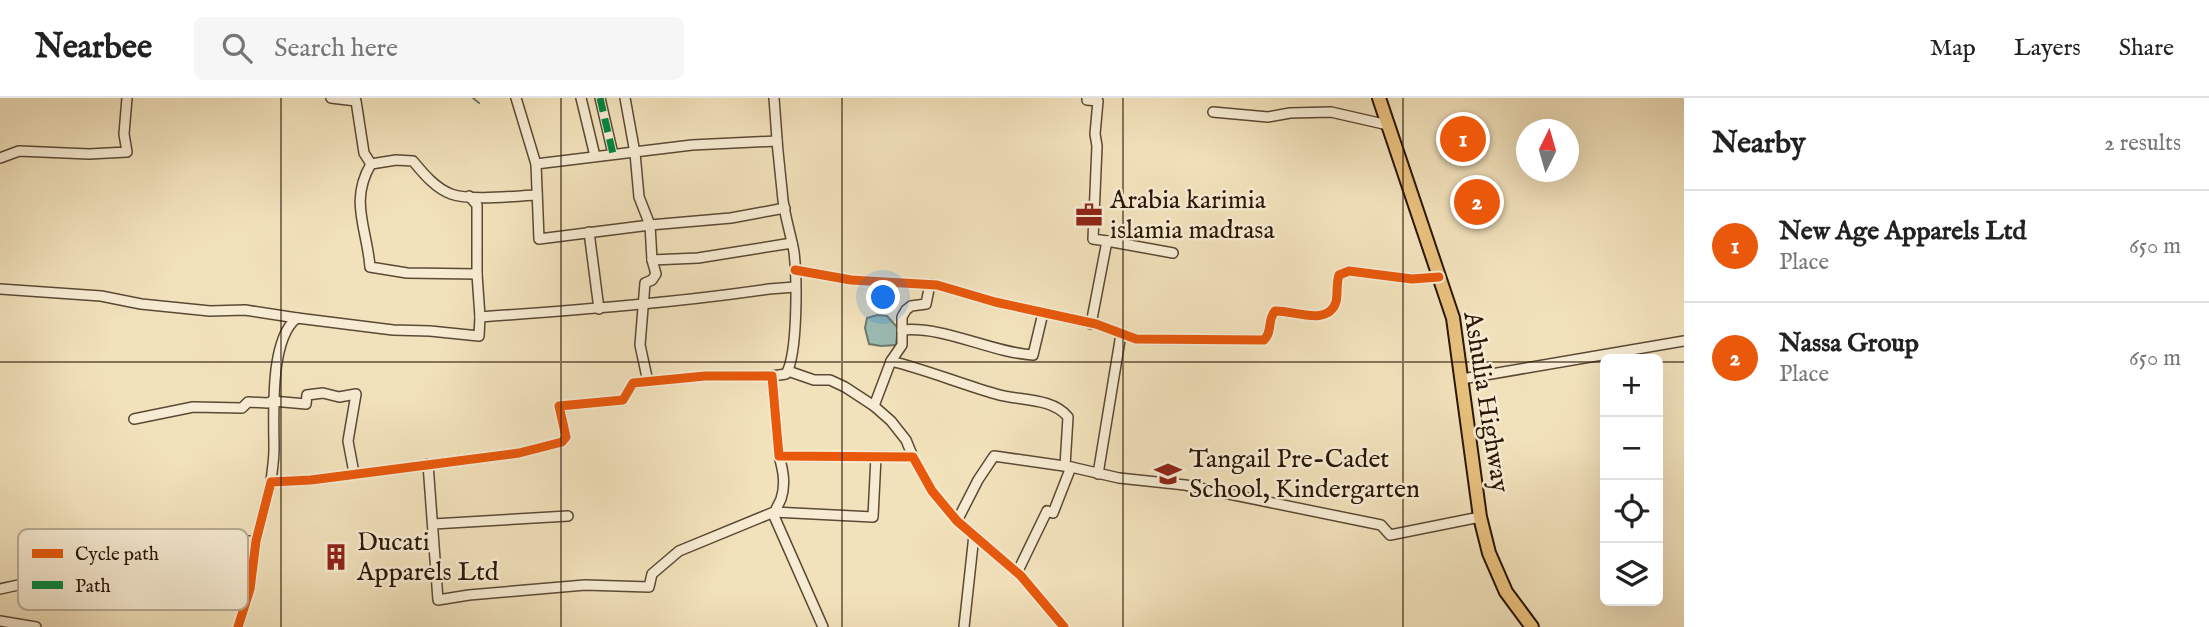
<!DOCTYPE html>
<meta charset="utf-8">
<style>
:root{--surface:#fff;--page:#f6f6f6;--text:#222;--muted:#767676;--line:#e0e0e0;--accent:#ea580c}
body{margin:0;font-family:"IM FELL English",serif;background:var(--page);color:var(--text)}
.controls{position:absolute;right:21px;bottom:21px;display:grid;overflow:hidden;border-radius:10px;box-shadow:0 7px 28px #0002}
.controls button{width:63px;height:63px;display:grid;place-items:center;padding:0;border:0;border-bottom:2px solid var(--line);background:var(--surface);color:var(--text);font:35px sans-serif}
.compass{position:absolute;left:1516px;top:21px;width:63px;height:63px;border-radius:50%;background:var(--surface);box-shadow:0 7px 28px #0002;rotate:5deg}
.you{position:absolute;left:884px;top:200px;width:24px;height:24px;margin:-18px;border:5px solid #fff;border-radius:50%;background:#1a73e8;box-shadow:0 0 0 10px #1a73e833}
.badge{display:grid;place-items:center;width:46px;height:46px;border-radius:50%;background:var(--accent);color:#fff;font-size:23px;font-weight:700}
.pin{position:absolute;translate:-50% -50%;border:4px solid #fff;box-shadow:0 2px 7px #0006}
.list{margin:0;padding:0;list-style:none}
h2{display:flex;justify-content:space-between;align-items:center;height:91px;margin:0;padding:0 28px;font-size:30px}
h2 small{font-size:23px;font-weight:400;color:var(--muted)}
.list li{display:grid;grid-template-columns:46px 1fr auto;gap:21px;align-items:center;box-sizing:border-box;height:112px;padding:0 28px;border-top:2px solid var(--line)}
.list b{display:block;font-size:26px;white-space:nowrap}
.list p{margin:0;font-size:23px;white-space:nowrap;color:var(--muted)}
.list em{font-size:23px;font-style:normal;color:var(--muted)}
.icon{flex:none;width:38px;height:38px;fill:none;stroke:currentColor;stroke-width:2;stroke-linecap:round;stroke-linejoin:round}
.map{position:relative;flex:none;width:1684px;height:529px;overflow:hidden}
header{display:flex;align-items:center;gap:42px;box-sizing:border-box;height:98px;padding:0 35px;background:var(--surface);border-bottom:2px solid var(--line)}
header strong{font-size:33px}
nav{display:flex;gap:38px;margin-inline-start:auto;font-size:24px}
.search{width:490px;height:63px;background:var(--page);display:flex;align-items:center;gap:18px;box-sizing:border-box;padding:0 24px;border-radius:10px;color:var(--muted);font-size:26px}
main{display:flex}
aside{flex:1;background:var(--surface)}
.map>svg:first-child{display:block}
.water{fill:#9bbdb4;stroke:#6d7a6f;stroke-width:2}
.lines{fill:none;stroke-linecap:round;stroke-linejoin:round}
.stream{stroke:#6d7a6f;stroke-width:2}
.minor-casing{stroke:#5b4934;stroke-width:12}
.highway-casing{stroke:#291607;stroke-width:16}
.minor{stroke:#f7ecd3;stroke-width:9}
.highway{stroke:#e9c17e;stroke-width:12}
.quiet{stroke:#00873e;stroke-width:7;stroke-dasharray:14 7;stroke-linecap:butt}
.cycleway-casing{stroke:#f7ecd3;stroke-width:13}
.cycleway{stroke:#e8590c;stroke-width:9}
.grid{fill:none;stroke:#291607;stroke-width:2;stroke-opacity:0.55}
.labels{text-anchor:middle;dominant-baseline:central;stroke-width:5;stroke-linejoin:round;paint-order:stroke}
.poi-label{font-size:26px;fill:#291607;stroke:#f7ecd3;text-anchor:start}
.street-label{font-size:26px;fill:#291607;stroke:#f7ecd3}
.key{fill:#f7ecd3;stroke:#b9ac96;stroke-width:2}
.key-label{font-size:19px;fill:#291607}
</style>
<header>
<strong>Nearbee</strong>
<div class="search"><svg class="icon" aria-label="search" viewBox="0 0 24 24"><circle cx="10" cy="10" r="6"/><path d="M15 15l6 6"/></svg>Search here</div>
<nav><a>Map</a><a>Layers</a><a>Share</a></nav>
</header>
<main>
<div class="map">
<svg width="1684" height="529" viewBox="0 0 1684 529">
<rect width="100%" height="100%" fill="#f2e2bc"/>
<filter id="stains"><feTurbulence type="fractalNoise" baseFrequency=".00286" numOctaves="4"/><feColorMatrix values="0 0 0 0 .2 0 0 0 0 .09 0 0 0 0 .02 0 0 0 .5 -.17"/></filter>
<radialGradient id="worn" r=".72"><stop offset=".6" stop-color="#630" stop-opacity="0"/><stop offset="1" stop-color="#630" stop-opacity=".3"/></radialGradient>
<path class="water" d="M877,217L887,218L898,230L896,247L881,248L869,246L865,230L867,220Z"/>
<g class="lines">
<path class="stream" d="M473,0L479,5"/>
<defs>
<g id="minor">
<path d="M331,0L356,3L364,55L371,66L396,62L413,63C423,75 435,90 451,96C470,103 514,98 536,97"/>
<path d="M516,0L536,66L539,141L650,127L731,120L785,110"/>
<path d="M581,0L595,58"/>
<path d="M600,0L613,56"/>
<path d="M625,0L635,55L639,99L650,127L652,162L656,176L652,182L645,185L640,247L648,284"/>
<path d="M1087,0V2L1098,3L1095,36L1097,48L1093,141L1107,143"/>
<path d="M1213,14L1268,19L1290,15L1331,14L1388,27"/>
<path d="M0,60L19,53L89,56L127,54L124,36L127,0"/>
<path d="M371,66C349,103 367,130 370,169L407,175L477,176"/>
<path d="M536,66L692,47L777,43"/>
<path d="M469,98L477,107V176L480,219"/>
<path d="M589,134L599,211"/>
<path d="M652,162L698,160L792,145"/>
<path d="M795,172L851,182L937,187L995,204L1096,226L1136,241L1264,242C1273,233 1267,222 1275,213C1293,212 1328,229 1336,204C1338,195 1336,186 1339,177L1349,173L1412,181L1439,179"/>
<path d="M0,191L101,198L141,206L210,213L245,212L297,220"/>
<path d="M1091,226L1107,143L1173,155"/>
<path d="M902,232C945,228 989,254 1033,257L1043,215"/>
<path d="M891,263L902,247V219L906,212L911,208L926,206L930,186"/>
<path d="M788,273L814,282H830L845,289L874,308L891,323L906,342L913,359"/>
<path d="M772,278L786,276C798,256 797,179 794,154C791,137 785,119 783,102C779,68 776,34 774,0"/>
<path d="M1462,281L1684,243"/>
<path d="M874,308L891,263C927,272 961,286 996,296C1018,303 1052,299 1068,319L1065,368"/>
<path d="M134,321L193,309L242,310L248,304L268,305L272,303L306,306L307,297L323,295L339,299L356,296L348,343L354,375"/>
<path d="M779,358C783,372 786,386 781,401C778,408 775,411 774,418L823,529"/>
<path d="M428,366L438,502L469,497L585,487L649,489L652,476L679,453L774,414L873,419L876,359"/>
<path d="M1098,376L1121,236"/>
<path d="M271,384C272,373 274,362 274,351C274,318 269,241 297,220L393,232L430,233L479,238L480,219C577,212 673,205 769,191L795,189"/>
<path d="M957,423L978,382L994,358L1071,369L1119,380L1185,387L1381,427L1390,437L1480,419"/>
<path d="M433,426L568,418"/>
<path d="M1017,475L1047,413L1053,415L1071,369"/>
<path d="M0,491L23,486V475L28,467L130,442L213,448L231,443H256"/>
<path d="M0,523L36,529"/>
<path d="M238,529L250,491L256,443L271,384L311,382L519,355L562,344L566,339L559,308L623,302L633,285L705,278H772L779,358L913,359L932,393L957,423L1021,478L1064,529"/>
<path d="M964,529L974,437"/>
</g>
<path id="highway" d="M1379,0L1453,220L1480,419L1489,455L1506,494L1532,529"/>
</defs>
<use href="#minor" class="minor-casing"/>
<use href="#highway" class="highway-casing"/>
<use href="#minor" class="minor"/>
<use href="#highway" class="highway"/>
<path class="quiet" d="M600,0L613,56"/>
<defs>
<g id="cycleway">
<path d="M795,172L851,182L937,187L995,204L1096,226L1136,241L1264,242C1273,233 1267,222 1275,213C1293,212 1328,229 1336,204C1338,195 1336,186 1339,177L1349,173L1412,181L1439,179"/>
<path d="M238,529L250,491L256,443L271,384L311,382L519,355L562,344L566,339L559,308L623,302L633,285L705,278H772L779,358L913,359L932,393L957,423L1021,478L1064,529"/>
</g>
</defs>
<use href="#cycleway" class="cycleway-casing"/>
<use href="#cycleway" class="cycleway"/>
</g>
<path class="grid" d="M281,0V529M561,0V529M842,0V529M1123,0V529M1403,0V529M0,264H1605M1658,264H1684"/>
<defs>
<symbol id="office-bare" viewBox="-9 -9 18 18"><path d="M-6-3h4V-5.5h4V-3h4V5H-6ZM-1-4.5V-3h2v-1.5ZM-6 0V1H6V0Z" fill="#8f2418" stroke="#f7ecd3" stroke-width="2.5" paint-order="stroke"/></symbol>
<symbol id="school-bare" viewBox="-9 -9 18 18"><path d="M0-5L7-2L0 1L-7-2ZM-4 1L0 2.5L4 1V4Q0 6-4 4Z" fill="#8f2418" stroke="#f7ecd3" stroke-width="2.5" paint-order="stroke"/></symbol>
<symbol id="building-bare" viewBox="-9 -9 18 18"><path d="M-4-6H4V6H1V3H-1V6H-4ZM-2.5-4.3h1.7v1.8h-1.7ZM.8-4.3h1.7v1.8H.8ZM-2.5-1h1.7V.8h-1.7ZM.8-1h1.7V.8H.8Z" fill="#8f2418" stroke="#f7ecd3" stroke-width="2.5" paint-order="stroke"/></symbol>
</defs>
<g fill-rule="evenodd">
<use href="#office-bare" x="1070" y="98" width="38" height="38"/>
<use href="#school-bare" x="1149" y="357" width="38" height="38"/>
<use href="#building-bare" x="317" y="440" width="38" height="38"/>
</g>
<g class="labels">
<g class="poi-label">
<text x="1110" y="102">Arabia karimia<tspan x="1110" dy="30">islamia madrasa</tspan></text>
<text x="1189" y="361">Tangail Pre-Cadet<tspan x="1189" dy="30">School, Kindergarten</tspan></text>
<text x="357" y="444">Ducati<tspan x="357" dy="30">Apparels Ltd</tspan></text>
</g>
<g class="street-label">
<text transform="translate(1486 304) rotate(81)">Ashulia Highway</text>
</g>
</g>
<rect x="18" y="431" width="230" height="81" rx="10" class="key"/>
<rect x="32" y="451" width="31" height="9" fill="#e8590c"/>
<rect x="32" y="483" width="31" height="8" fill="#00873e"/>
<g class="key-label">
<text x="75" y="462">Cycle path</text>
<text x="75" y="494">Path</text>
</g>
<rect width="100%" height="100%" filter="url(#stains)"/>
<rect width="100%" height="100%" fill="url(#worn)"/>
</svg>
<div class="controls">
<button>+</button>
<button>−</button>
<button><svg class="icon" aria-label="locate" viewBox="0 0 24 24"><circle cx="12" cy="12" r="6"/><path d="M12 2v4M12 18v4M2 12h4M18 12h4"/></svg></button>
<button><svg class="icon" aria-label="layers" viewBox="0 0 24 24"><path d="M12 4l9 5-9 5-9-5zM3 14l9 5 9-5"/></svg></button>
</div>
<svg class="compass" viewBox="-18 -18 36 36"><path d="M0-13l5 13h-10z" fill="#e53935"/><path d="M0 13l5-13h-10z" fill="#767676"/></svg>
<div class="you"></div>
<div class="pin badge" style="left:1463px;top:41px">1</div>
<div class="pin badge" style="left:1477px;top:104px">2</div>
</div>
<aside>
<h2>Nearby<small>2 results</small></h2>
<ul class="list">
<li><span class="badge">1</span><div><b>New Age Apparels Ltd</b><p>Place</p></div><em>650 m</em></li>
<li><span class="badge">2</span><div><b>Nassa Group</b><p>Place</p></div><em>650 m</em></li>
</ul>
</aside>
</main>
